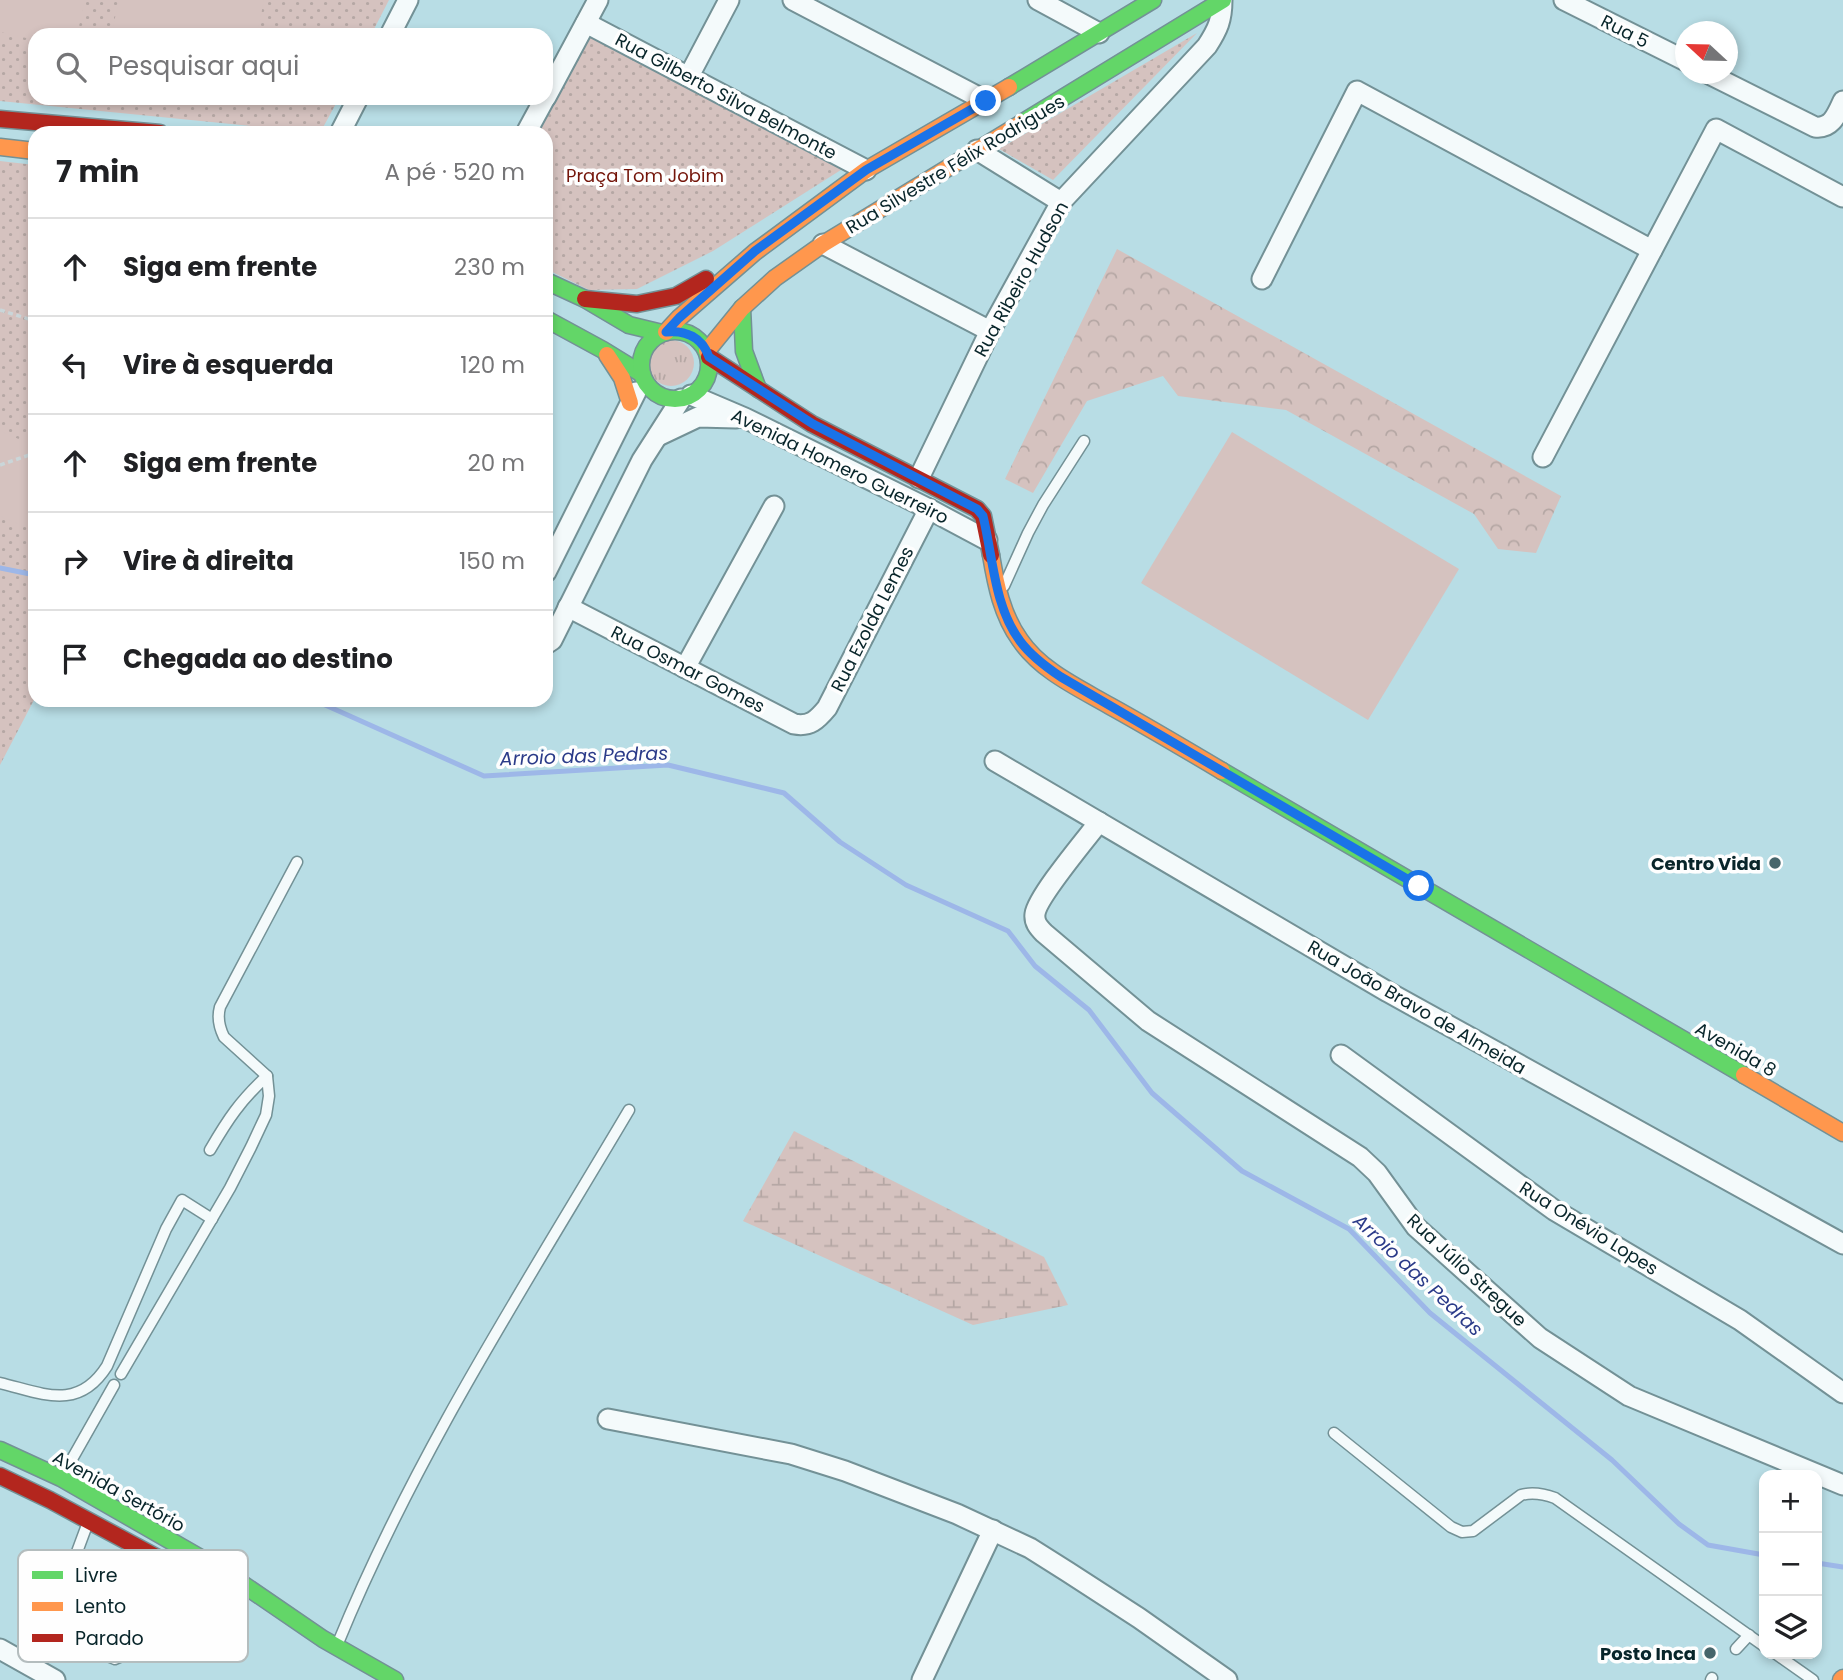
<!DOCTYPE html>
<html lang="pt">
<meta charset="utf-8">
<style>
:root{--surface:#fff;--page:#f2f2f2;--text:#202124;--muted:#757577;--line:#e0e0e0}
body{margin:0;font-family:Poppins,sans-serif;background:var(--page);color:var(--text)}
.controls{position:absolute;right:21px;bottom:21px;display:grid;overflow:hidden;border-radius:14px;box-shadow:0 4px 10px #0003}
.controls button{width:63px;height:63px;display:grid;place-items:center;padding:0;border:0;border-bottom:2px solid var(--line);background:var(--surface);color:var(--text);font:35px sans-serif}
.compass{position:absolute;left:1675px;top:21px;width:63px;height:63px;border-radius:50%;background:var(--surface);box-shadow:0 4px 10px #0003;rotate:292deg}
.stop{position:absolute;width:21px;height:21px;margin:-16px;border:5px solid #1a73e8;border-radius:50%;background:#fff}
.stop.end{background:#1a73e8;border-color:#fff;box-shadow:0 2px 7px #0008}
.list{margin:0;padding:0;list-style:none}
h2{display:flex;justify-content:space-between;align-items:center;height:91px;margin:0;padding:0 28px;font-size:30px}
h2 small{font-size:23px;font-weight:400;color:var(--muted)}
.list li{display:grid;grid-template-columns:46px 1fr auto;gap:21px;align-items:center;box-sizing:border-box;height:98px;padding:0 28px;border-top:2px solid var(--line)}
.list b{display:block;font-size:26px;white-space:nowrap}
.list em{font-size:23px;font-style:normal;color:var(--muted)}
.icon{flex:none;width:38px;height:38px;fill:none;stroke:currentColor;stroke-width:2;stroke-linecap:round;stroke-linejoin:round}
.map{position:relative;flex:none;width:1843px;height:1680px;overflow:hidden}
.search{position:absolute;background:var(--surface);box-shadow:0 4px 10px #0003;left:28px;top:28px;width:525px;height:77px;display:flex;align-items:center;gap:18px;box-sizing:border-box;padding:0 24px;border-radius:21px;color:var(--muted);font-size:26px}
.panel{position:absolute;background:var(--surface);box-shadow:0 4px 10px #0003;left:28px;top:126px;width:525px;height:581px;border-radius:21px}
.map>svg:first-child{display:block}
.grass{fill:url(#grass-tufts)}
.forest{fill:url(#forest-crowns)}
.wetland{fill:url(#wetland-marsh)}
.park{fill:url(#park-dots)}
.garden{fill:#d5c2bf}
.lines{fill:none;stroke-linecap:round;stroke-linejoin:round}
.stream{stroke:#9db7e8;stroke-width:5}
.lane-casing{stroke:#739196;stroke-width:13}
.street-casing{stroke:#739196;stroke-width:23}
.fast-casing{stroke:#739196;stroke-width:19}
.slow-casing{stroke:#739196;stroke-width:19}
.jam-casing{stroke:#739196;stroke-width:19}
.path{stroke:#cad6d9;stroke-width:3.5;stroke-dasharray:5 3.5;stroke-linecap:butt}
.lane{stroke:#f4fafb;stroke-width:10}
.street{stroke:#f4fafb;stroke-width:19}
.fast{stroke:#63d668;stroke-width:16}
.slow{stroke:#ff974d;stroke-width:16}
.jam{stroke:#b3261e;stroke-width:16}
.route{stroke:#1a73e8;stroke-width:9}
.poi-dot{fill:#46656b;stroke:#fefefe;stroke-width:2.5}
.labels{text-anchor:middle;dominant-baseline:central;stroke-width:7;stroke-linejoin:round;paint-order:stroke}
.street-label{font-size:18px;fill:#08252a;stroke:#fefefe}
.park-label{font-size:18px;fill:#74150a;stroke:#fefefe}
.poi-label{font-size:18px;font-weight:bold;fill:#08252a;stroke:#fefefe;text-anchor:end}
.water-label{font-size:19px;font-style:italic;fill:#2b3b89;stroke:#fefefe}
.key{fill:#fefefe;stroke:#b4bdbe;stroke-width:2}
.key-label{font-size:19px;fill:#08252a}
</style>
<div class="map">
<svg width="1843" height="1680" viewBox="0 0 1843 1680">
<defs>
<pattern id="grass-tufts" width="24" height="20" patternUnits="userSpaceOnUse" patternTransform="scale(1.75)"><rect width="24" height="20" fill="#d5c2bf"/><path d="M3 7l-1-3M5 7V3M7 7l1-3M15 17l-1-3M17 17v-4M19 17l1-3" fill="none" stroke="#b5a7a4"/></pattern>
<pattern id="forest-crowns" width="20" height="18" patternUnits="userSpaceOnUse" patternTransform="scale(1.75)"><rect width="20" height="18" fill="#d5c2bf"/><path d="M2 6a3 3 0 1 1 6 0M12 15a3 3 0 1 1 6 0" fill="none" stroke="#b5a7a4"/></pattern>
<pattern id="wetland-marsh" width="20" height="14" patternUnits="userSpaceOnUse" patternTransform="scale(1.75)"><rect width="20" height="14" fill="#d5c2bf"/><path d="M1 5h8M5 5V1M11 12h8M15 12V8" fill="none" stroke="#b5a7a4"/></pattern>
<pattern id="park-dots" width="8" height="8" patternUnits="userSpaceOnUse" patternTransform="scale(1.75)"><rect width="8" height="8" fill="#d5c2bf"/><path d="M2 2h.1M6 6h.1" fill="none" stroke="#b5a7a4" stroke-width="1.8" stroke-linecap="round"/></pattern>
</defs>
<rect width="100%" height="100%" fill="#b8dde5"/>
<circle class="grass" cx="671" cy="363" r="23"/>
<path class="forest" d="M1117,249L1561,496L1536,553L1498,549L1474,514L1286,410L1178,396L1163,376L1087,401L1033,493L1005,479Z"/>
<path class="wetland" d="M794,1131L1044,1257L1068,1305L973,1325L743,1221Z"/>
<g class="park">
<path d="M0,0H389L371,35H35V98H339L320,133H286L270,128L0,101Z"/>
<path d="M1197,33L1053,180L999,149Z"/>
<path d="M591,36L844,168L713,251L637,289L589,290L546,269V133H538Z"/>
<path d="M0,161L35,165V698L0,765Z"/>
</g>
<g class="garden">
<path d="M0,0H85L77,35H35V40L0,32Z"/>
<path d="M119,0H264L257,35H111Z"/>
<path d="M0,431L35,446V531L0,516Z"/>
<path d="M1232,432L1459,569L1368,720L1141,583Z"/>
</g>
<g class="lines">
<g class="stream">
<path d="M0,568L35,575"/>
<path d="M314,700L484,776L668,765L784,793L840,842L906,885L1008,931L1035,966L1089,1010L1152,1093L1242,1171L1349,1229L1430,1313L1612,1460L1679,1524L1708,1545L1764,1555"/>
<path d="M1817,1563L1843,1567"/>
</g>
<defs>
<g id="lane">
<path d="M1004,586L1028,533L1043,505L1084,441"/>
<path d="M210,1150C228,1119 240,1101 267,1076"/>
<path d="M121,1374L230,1188L251,1147L266,1115L269,1096L267,1076L224,1037C219,1027 217,1018 220,1007L297,862"/>
<path d="M0,1383C42,1393 78,1412 107,1366L166,1229L182,1200L212,1219"/>
<path d="M1334,1433L1451,1527L1462,1532L1473,1531L1521,1495C1532,1492 1544,1494 1555,1498L1764,1646"/>
<path d="M63,1475L114,1385"/>
<path d="M87,1525L74,1560L102,1575"/>
<path d="M126,1587L153,1602"/>
<path d="M66,1635L53,1627L52,1620L74,1560"/>
<path d="M338,1643C415,1455 526,1284 629,1110"/>
<path d="M1736,1649L1749,1635"/>
<path d="M93,1650L115,1659L124,1655L129,1650L172,1565"/>
<path d="M1776,1654L1813,1680"/>
<path d="M1711,1680L1712,1678"/>
</g>
<g id="street">
<path d="M793,0L986,101"/>
<path d="M1038,0L1099,33"/>
<path d="M1564,0L1686,61"/>
<path d="M586,23L866,170"/>
<path d="M390,35L408,0"/>
<path d="M1709,74L1815,127C1832,129 1837,114 1843,101"/>
<path d="M689,76L729,0"/>
<path d="M546,97L598,0"/>
<path d="M340,133L358,98"/>
<path d="M526,133L545,98"/>
<path d="M977,150L1061,202"/>
<path d="M823,244L990,331"/>
<path d="M1262,279L1357,91L1652,250"/>
<path d="M691,395L745,418L929,509L987,540"/>
<path d="M658,436L698,417L736,418"/>
<path d="M1543,457L1716,129L1843,197"/>
<path d="M919,478L990,331L1061,202L1207,46C1218,29 1222,20 1222,0"/>
<path d="M546,572L636,392"/>
<path d="M568,607L794,724C810,727 817,720 827,708L929,509"/>
<path d="M546,644L552,640L642,460L681,399"/>
<path d="M685,668L774,506"/>
<path d="M995,761L1388,992L1843,1244"/>
<path d="M1099,822C1086,839 1037,897 1035,914C1034,922 1038,927 1044,933L1148,1021L1360,1157L1377,1173L1416,1227L1540,1338L1629,1396L1843,1485"/>
<path d="M1341,1055L1554,1210L1740,1320L1843,1393"/>
<path d="M608,1419L791,1454L845,1471L957,1514L1030,1548L1068,1572L1139,1618L1227,1680"/>
<path d="M0,1649L55,1680"/>
<path d="M922,1680L993,1530"/>
</g>
<g id="fast">
<path d="M1009,87L1153,0"/>
<path d="M1020,124L1223,0"/>
<path d="M546,281L585,299L629,325L662,333"/>
<path d="M742,308L744,351L758,389"/>
<path d="M546,319L603,350L642,374"/>
<circle cx="675" cy="365" r="34"/>
<path d="M1222,771L1744,1075"/>
<path d="M0,1450L61,1478L225,1572L323,1639L395,1680"/>
</g>
<g id="slow">
<path d="M0,147L35,151"/>
<path d="M666,332L679,318L755,252L866,170L1009,87"/>
<path d="M707,351L742,308L775,278L823,244L1020,124"/>
<path d="M607,355L622,378L630,403"/>
<path d="M991,555C996,585 1002,615 1020,640C1041,671 1079,688 1110,706C1148,727 1185,749 1222,771"/>
<path d="M1744,1075L1843,1133"/>
<path d="M1841,1680L1843,1678"/>
</g>
<g id="jam">
<path d="M0,119L160,133"/>
<path d="M585,299L637,304L676,296L706,279"/>
<path d="M709,357L812,424L977,509L983,516L991,555"/>
<path d="M0,1476L50,1500L158,1558"/>
</g>
</defs>
<use href="#lane" class="lane-casing"/>
<use href="#street" class="street-casing"/>
<use href="#fast" class="fast-casing"/>
<use href="#slow" class="slow-casing"/>
<use href="#jam" class="jam-casing"/>
<g class="path">
<path d="M0,310L35,321"/>
<path d="M0,465L35,453"/>
</g>
<use href="#lane" class="lane"/>
<use href="#street" class="street"/>
<use href="#fast" class="fast"/>
<use href="#slow" class="slow"/>
<use href="#jam" class="jam"/>
</g>
<g class="lines">
<path class="route" d="M986,101L866,170L755,251L679,318L666,332C686,330 702,337 709,357L813,424L977,509L983,516C993,557 994,606 1020,641C1031,656 1046,667 1061,677L1419,886"/>
</g>
<g class="poi-dot">
<circle cx="1775" cy="863" r="7"/>
<circle cx="1710" cy="1653" r="7"/>
</g>
<g class="labels">
<g class="street-label">
<text transform="translate(1625 31) rotate(27)">Rua 5</text>
<text transform="translate(726 96) rotate(28)">Rua Gilberto Silva Belmonte</text>
<text transform="translate(955 164) rotate(-31)">Rua Silvestre Félix Rodrigues</text>
<text transform="translate(1021 279) rotate(-61)">Rua Ribeiro Hudson</text>
<text transform="translate(840 466) rotate(26)">Avenida Homero Guerreiro</text>
<text transform="translate(872 619) rotate(-63)">Rua Ezolda Lemes</text>
<text transform="translate(688 669) rotate(27)">Rua Osmar Gomes</text>
<text transform="translate(1417 1007) rotate(30)">Rua João Bravo de Almeida</text>
<text transform="translate(1736 1049) rotate(30)">Avenida 8</text>
<text transform="translate(1589 1228) rotate(32)">Rua Onévio Lopes</text>
<text transform="translate(1467 1270) rotate(43)">Rua Júlio Stregue</text>
<text transform="translate(119 1491) rotate(29)">Avenida Sertório</text>
</g>
<g class="park-label">
<text x="645" y="175">Praça Tom Jobim</text>
</g>
<g class="poi-label">
<text x="1761" y="863">Centro Vida</text>
<text x="1696" y="1653">Posto Inca</text>
</g>
<g class="water-label">
<text transform="translate(584 756) rotate(-2)">Arroio das Pedras</text>
<text transform="translate(1418 1275) rotate(43)">Arroio das Pedras</text>
</g>
</g>
<rect x="18" y="1550" width="230" height="112" rx="10" class="key"/>
<rect x="32" y="1571" width="31" height="8" fill="#63d668"/>
<rect x="32" y="1602" width="31" height="9" fill="#ff974d"/>
<rect x="32" y="1634" width="31" height="8" fill="#b3261e"/>
<g class="key-label">
<text x="75" y="1582">Livre</text>
<text x="75" y="1613">Lento</text>
<text x="75" y="1645">Parado</text>
</g>
</svg>
<div class="controls">
<button>+</button>
<button>−</button>
<button><svg class="icon" aria-label="layers" viewBox="0 0 24 24"><path d="M12 4l9 5-9 5-9-5zM3 14l9 5 9-5"/></svg></button>
</div>
<svg class="compass" viewBox="-18 -18 36 36"><path d="M0-13l5 13h-10z" fill="#e53935"/><path d="M0 13l5-13h-10z" fill="#757577"/></svg>
<div class="stop" style="left:1419px;top:886px"></div>
<div class="stop end" style="left:986px;top:101px"></div>
<div class="search"><svg class="icon" aria-label="search" viewBox="0 0 24 24"><circle cx="10" cy="10" r="6"/><path d="M15 15l6 6"/></svg>Pesquisar aqui</div>
<section class="panel">
<h2>7 min<small>A pé · 520 m</small></h2>
<ul class="list">
<li><svg class="icon" aria-label="ahead" viewBox="0 0 24 24"><path d="M12 20V5M6 11l6-6 6 6"/></svg><div><b>Siga em frente</b></div><em>230 m</em></li>
<li><svg class="icon" aria-label="left" viewBox="0 0 24 24"><path d="M17 20v-9H6M10 6l-5 5 5 5"/></svg><div><b>Vire à esquerda</b></div><em>120 m</em></li>
<li><svg class="icon" aria-label="ahead" viewBox="0 0 24 24"><path d="M12 20V5M6 11l6-6 6 6"/></svg><div><b>Siga em frente</b></div><em>20 m</em></li>
<li><svg class="icon" aria-label="right" viewBox="0 0 24 24"><path d="M7 20v-9h11M14 6l5 5-5 5"/></svg><div><b>Vire à direita</b></div><em>150 m</em></li>
<li><svg class="icon" aria-label="arrive" viewBox="0 0 24 24"><path d="M6 21V4h12l-3 4 3 4H6"/></svg><div><b>Chegada ao destino</b></div></li>
</ul>
</section>
</div>
